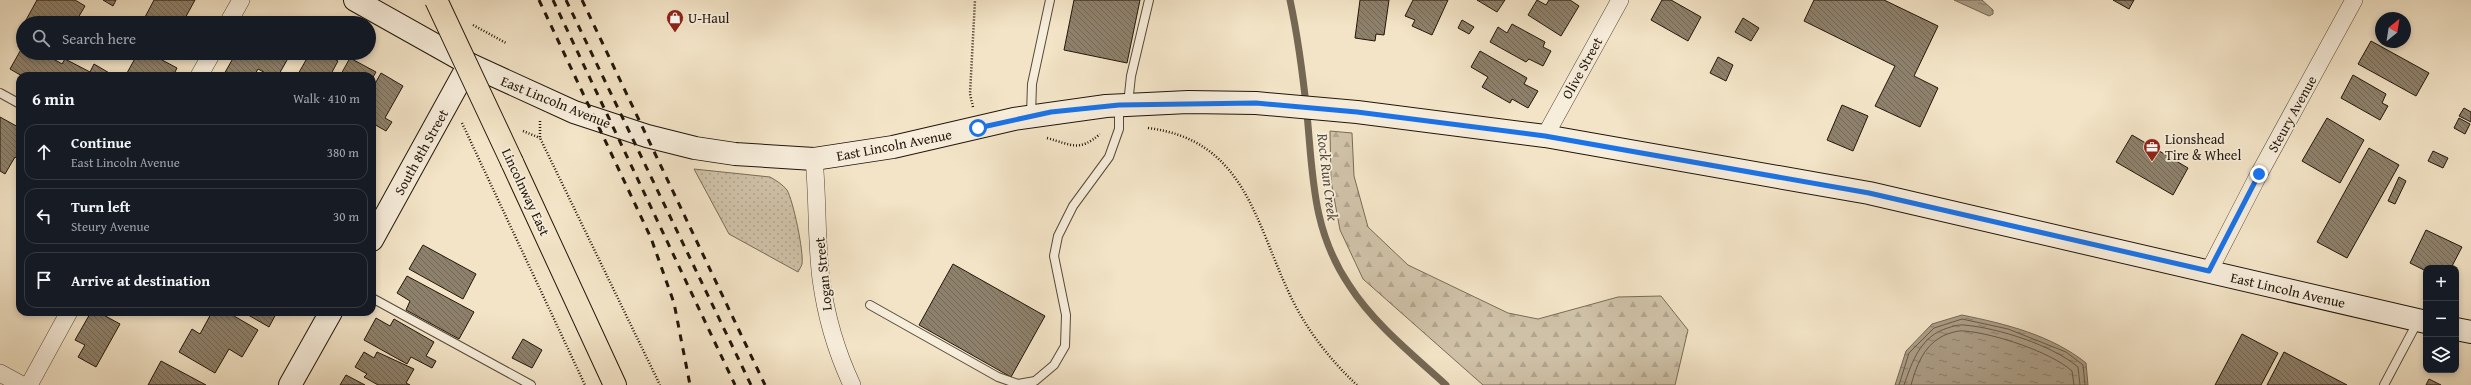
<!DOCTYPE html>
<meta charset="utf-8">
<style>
:root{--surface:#171b24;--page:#20242c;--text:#f1f3f6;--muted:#9ea1a6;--line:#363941}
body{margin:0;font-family:"Gentium Book Plus",serif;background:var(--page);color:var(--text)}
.controls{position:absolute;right:12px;bottom:12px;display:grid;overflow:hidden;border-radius:8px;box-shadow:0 2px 6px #0003}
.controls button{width:36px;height:36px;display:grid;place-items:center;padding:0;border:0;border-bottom:1px solid var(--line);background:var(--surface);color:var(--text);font:20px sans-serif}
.compass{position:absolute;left:2375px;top:12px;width:36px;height:36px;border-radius:50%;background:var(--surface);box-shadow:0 2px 6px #0003;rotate:30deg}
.stop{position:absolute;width:12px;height:12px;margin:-9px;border:3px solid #1a73e8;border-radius:50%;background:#fff}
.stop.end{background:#1a73e8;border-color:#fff;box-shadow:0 1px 4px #0008}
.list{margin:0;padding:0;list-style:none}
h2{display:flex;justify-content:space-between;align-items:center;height:52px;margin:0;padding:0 16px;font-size:17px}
h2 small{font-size:13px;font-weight:400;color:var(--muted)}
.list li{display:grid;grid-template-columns:26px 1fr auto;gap:12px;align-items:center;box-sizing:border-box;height:56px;margin:0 8px 8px;padding:0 8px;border:1px solid var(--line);border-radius:12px}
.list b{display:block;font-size:15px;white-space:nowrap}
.list p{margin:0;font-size:13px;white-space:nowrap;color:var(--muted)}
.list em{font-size:13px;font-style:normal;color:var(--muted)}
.icon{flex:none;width:22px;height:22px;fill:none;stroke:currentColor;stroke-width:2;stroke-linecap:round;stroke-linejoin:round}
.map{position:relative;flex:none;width:2471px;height:385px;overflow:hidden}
.search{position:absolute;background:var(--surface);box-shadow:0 2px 6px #0003;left:16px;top:16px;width:360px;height:44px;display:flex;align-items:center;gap:10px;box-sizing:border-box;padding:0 14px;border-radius:22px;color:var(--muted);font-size:15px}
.panel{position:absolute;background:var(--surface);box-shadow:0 2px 6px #0003;left:16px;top:72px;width:360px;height:244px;border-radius:12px}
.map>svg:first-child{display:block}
.grass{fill:url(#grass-dots);stroke:#786c58}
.forest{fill:url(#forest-firs);stroke:#786c58}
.water{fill:url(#water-ripples);stroke:#746855}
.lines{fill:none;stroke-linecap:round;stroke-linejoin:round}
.shore{stroke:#665a48;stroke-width:1}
.stream{stroke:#746855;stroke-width:7}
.building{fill:url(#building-back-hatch);stroke:#21160a}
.lane-casing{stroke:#564a39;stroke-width:10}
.street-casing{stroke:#564a39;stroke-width:18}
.secondary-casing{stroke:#21160a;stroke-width:24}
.highway-casing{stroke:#21160a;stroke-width:24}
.path{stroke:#21160a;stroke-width:2.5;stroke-dasharray:1 2;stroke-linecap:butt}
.lane{stroke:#f7eddb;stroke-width:8}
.street{stroke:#f7eddb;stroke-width:17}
.secondary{stroke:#f7eddb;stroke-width:22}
.highway{stroke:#f3e4c7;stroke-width:22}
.rail{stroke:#21160a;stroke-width:3;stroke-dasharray:7 7;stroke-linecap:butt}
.highway-bridge-casing{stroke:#21160a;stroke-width:24;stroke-linecap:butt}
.highway-bridge{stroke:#f3e4c7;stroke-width:22}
.route{stroke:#1a73e8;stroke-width:5}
.labels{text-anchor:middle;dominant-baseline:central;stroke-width:3.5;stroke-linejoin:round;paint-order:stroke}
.poi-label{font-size:14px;fill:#21160a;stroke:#f7eddb;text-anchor:start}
.street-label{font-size:14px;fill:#21160a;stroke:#f7eddb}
.water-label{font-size:15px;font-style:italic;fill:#594c3c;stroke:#f7eddb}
</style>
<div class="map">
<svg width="2471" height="385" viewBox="0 0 2471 385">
<defs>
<pattern id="grass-dots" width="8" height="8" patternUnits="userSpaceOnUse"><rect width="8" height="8" fill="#cfc1a7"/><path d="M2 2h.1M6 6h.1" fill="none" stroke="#b1a58e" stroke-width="1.8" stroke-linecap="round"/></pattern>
<pattern id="forest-firs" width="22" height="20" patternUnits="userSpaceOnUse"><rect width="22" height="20" fill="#cfc1a7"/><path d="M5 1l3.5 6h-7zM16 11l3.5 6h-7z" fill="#b1a58e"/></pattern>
<pattern id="water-ripples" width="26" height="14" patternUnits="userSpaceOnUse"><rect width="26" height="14" fill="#ac9e87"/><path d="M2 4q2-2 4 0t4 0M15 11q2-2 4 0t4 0" fill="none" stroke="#8c806d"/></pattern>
<pattern id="building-back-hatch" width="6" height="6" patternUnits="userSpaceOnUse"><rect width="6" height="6" fill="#8e816c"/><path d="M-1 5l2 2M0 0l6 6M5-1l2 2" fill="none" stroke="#746957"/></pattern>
</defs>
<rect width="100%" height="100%" fill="#f3e4c7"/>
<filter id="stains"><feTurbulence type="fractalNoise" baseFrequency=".005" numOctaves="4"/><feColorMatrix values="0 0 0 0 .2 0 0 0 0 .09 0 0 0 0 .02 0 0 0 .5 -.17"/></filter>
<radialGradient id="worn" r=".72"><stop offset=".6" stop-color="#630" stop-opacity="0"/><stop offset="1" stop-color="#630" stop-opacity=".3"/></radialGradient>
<path class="grass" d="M694,169L770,177C777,181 782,184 787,190C793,200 804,252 802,264C801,267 799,270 798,272L729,234Z"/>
<path class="forest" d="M1330,131L1352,133L1354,176L1368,227L1408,265L1508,313L1538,319L1618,297L1661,296L1688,330L1675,385H1483L1363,279L1340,230L1331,181Z"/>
<g class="water">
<path d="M1954,0H1982L1993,10V14L1989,16Z"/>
<path d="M1962,315C2006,324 2051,335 2086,363L2088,385H1895L1906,351L1932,324Z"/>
</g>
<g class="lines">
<g class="shore">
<path d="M1899,385L1909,353L1934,328L1962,319L2008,329L2066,352L2083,365L2085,385"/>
<path d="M1904,385C1911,365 1918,343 1938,332C1943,329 1958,324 1964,325C1998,328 2052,345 2078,367L2080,385"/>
<path d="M1911,385C1916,367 1923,347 1941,337C1946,334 1958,330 1964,331C1993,333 2051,352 2072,371L2074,385"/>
</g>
<path class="stream" d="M1290,0C1298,37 1303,76 1307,114C1313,176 1312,230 1349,285C1374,324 1412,354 1446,385"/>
</g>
<g class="building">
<path d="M37,0H75L85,6L75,23H32L26,20Z"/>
<path d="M103,0H116L113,6Z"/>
<path d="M154,0H195L183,22L184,23H151L144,19Z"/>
<path d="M1074,0H1140L1127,63L1064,50Z"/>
<path d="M1360,0H1389L1384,35L1376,34L1375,41L1355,38Z"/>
<path d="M1413,0H1448L1432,35L1412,26L1415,20L1405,16Z"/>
<path d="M1477,0H1505L1497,12Z"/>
<path d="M1537,0L1546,5L1549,0H1570L1579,6L1561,36L1528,15Z"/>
<path d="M1662,0H1671L1701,17L1688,41L1651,20Z"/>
<path d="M1814,0H1884L1938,26L1914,76L1938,88L1920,127L1875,106L1895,66L1804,21Z"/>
<path d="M2113,0H2134L2129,9Z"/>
<path d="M1743,18L1759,28L1751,41L1735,32Z"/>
<path d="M1462,20L1474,27L1469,34L1458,28Z"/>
<path d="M1512,24L1545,42L1543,47L1551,51L1543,66L1529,59L1526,62L1490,42L1498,27L1507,33Z"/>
<path d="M2371,41L2429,73L2416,96L2358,64Z"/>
<path d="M23,46V53H43L62,64L65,59L90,72L94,64L111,74L110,76H22L10,69Z"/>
<path d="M1480,51L1527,78L1524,84L1538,91L1528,108L1512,99L1510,103L1482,87L1488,77L1471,67Z"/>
<path d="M138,53H149L177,68L173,76H134L127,73Z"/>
<path d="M236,53H291L278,76H271L258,69L254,76H223Z"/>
<path d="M310,53H323L338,61L330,76H297Z"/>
<path d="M1718,57L1733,65L1726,81L1710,73Z"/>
<path d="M350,58L376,72L372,79V76H340Z"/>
<path d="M381,73L403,86L385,118L392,122L386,131L372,123V89Z"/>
<path d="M2353,75L2386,94L2382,103L2388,106L2380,120L2341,98Z"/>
<path d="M1842,105L1868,116L1853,151L1827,140Z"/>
<path d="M2464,108L2471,112V122L2459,116Z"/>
<path d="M0,117L20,128V160L15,157L5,174L0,171Z"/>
<path d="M2327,118L2364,140L2340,183L2302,161Z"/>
<path d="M2459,118L2470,124L2465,134L2454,128Z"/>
<path d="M2132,135L2188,168L2173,195L2116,162Z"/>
<path d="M2369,148L2399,165L2347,258L2317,242Z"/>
<path d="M2433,151L2448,158L2443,168L2428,161Z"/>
<path d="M2399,177L2406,181L2395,204L2388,201Z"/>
<path d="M2426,230L2462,247L2451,268H2426V271L2410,263Z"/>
<path d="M423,245L476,274L463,299L409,269Z"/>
<path d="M953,264L1045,316L1011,377L919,325Z"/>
<path d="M407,276L474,312L459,339L406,310L410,301L397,293Z"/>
<path d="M91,312H98L120,324L96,367L78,357L85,345L75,340Z"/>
<path d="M212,312H235L234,316L258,330L242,357L229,349L215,373L179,352L192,329L200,334Z"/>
<path d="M243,312H277L269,327Z"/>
<path d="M376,318L390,326L394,319L434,342L426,356L436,361L432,368L411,357L407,364L364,340Z"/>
<path d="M2242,334L2278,353L2261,385H2215Z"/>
<path d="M523,339L542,350L532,368L512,358Z"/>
<path d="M364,352L374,358L377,352L414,369L406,383L410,385H378L364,377L367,374L355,367Z"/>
<path d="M2284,352L2347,385H2267Z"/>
<path d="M161,361L206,385H148Z"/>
<path d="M346,375L365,385H340Z"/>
<path d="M2429,379L2441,385H2426Z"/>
</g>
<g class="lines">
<defs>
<g id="lane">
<path d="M0,93L20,104"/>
<path d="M1128,104L1131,76L1149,0"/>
<path d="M1031,115L1032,84L1050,0"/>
<path d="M372,298L531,385"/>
<path d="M870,305L998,377L1018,384L1035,381L1054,365L1065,346L1066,315L1054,256L1058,236L1073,206L1109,157L1119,129V106"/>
<path d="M2384,385L2418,321"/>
</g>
<g id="street">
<path d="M228,23L241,0"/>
<path d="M199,76L212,53"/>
<path d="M1545,136L1620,0"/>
<path d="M814,159C818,199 816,240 821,279C826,316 836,351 852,385"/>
<path d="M2209,271L2259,174L2354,0"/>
<path d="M0,373L22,385"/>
<path d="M29,385L69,312"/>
</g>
<g id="secondary">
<path d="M355,0L469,64L574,112L647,136L695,148L735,154L814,159L893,147L1014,119L1106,106L1188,102L1256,103L1357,112L1545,136L1869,193L2426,322"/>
<path d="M372,240L469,64"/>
<path d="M2456,329L2471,332"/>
<path d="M290,385L331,312"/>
</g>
<path id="highway" d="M512,162L615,385"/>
</defs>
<use href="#lane" class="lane-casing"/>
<use href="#street" class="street-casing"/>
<use href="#secondary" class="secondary-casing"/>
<use href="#highway" class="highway-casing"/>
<g class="path">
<path d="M473,25L506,43"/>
<path d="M973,107L970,94L975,0"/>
<path d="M540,121V138L660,385"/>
<path d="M462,123L585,385"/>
<path d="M1148,128C1245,140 1255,222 1290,295C1306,329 1330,360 1357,385"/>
<path d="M523,131L540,138"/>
<path d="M1047,138C1072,145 1079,152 1100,134"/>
</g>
<use href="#lane" class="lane"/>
<use href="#street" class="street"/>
<use href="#secondary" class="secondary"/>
<use href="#highway" class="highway"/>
<g class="rail">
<path d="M539,0L651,238L674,303L690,385"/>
<path d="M553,0L735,385"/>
<path d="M566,0L751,385"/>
<path d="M582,0L765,385"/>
</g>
<defs>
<path id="highway-bridge" d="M436,0L512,162"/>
</defs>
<use href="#highway-bridge" class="highway-bridge-casing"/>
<use href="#highway-bridge" class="highway-bridge"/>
</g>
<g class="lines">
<path class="route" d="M978,128L1051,112L1119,105L1256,103L1357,112L1545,136L1869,193L2209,271L2259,174"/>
</g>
<defs>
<symbol id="shop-pin" viewBox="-11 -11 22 30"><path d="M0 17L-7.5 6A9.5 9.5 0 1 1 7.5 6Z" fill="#8f2418" stroke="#f7eddb"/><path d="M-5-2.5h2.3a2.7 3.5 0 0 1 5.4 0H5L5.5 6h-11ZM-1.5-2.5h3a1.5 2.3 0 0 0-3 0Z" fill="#fff"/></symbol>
<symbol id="office-pin" viewBox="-11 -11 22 30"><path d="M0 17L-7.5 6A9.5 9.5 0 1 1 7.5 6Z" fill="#8f2418" stroke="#f7eddb"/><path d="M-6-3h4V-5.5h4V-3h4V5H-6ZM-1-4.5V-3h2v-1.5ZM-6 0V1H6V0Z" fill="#fff"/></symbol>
</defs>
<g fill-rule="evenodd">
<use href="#shop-pin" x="665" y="8" width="20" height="27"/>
<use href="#office-pin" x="2142" y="137" width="20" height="27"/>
</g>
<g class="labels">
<g class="poi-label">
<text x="688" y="18">U-Haul</text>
<text x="2165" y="139">Lionshead<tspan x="2165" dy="16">Tire &amp; Wheel</tspan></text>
</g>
<g class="street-label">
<text transform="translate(1582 68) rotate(-61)">Olive Street</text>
<text transform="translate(556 102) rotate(22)">East Lincoln Avenue</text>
<text transform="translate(2292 114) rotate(-61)">Steury Avenue</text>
<text transform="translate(894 145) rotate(-11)">East Lincoln Avenue</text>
<text transform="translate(421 152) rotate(-61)">South 8th Street</text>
<text transform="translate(526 192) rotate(65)">Lincolnway East</text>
<text transform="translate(823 274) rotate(-96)">Logan Street</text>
<text transform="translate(2288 290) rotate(13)">East Lincoln Avenue</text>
</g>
<g class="water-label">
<text transform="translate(1328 177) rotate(83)">Rock Run Creek</text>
</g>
</g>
<rect width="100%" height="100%" filter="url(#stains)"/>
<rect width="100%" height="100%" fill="url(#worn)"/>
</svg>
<div class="controls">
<button>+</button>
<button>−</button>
<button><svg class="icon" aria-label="layers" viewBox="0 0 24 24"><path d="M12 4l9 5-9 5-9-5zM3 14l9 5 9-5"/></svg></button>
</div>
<svg class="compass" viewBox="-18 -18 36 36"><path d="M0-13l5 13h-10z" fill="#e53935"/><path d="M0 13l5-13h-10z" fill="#9ea1a6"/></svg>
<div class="stop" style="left:978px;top:128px"></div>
<div class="stop end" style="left:2259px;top:174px"></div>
<div class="search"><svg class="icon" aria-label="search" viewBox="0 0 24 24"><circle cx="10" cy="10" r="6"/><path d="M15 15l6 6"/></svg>Search here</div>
<section class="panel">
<h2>6 min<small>Walk · 410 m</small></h2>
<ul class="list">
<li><svg class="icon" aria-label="ahead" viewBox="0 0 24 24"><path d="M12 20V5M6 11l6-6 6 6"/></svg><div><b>Continue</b><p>East Lincoln Avenue</p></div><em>380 m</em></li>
<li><svg class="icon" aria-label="left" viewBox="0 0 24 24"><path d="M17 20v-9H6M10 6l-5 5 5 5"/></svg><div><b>Turn left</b><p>Steury Avenue</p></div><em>30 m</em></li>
<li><svg class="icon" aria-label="arrive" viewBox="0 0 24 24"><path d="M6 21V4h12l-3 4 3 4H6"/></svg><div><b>Arrive at destination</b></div></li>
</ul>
</section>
</div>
